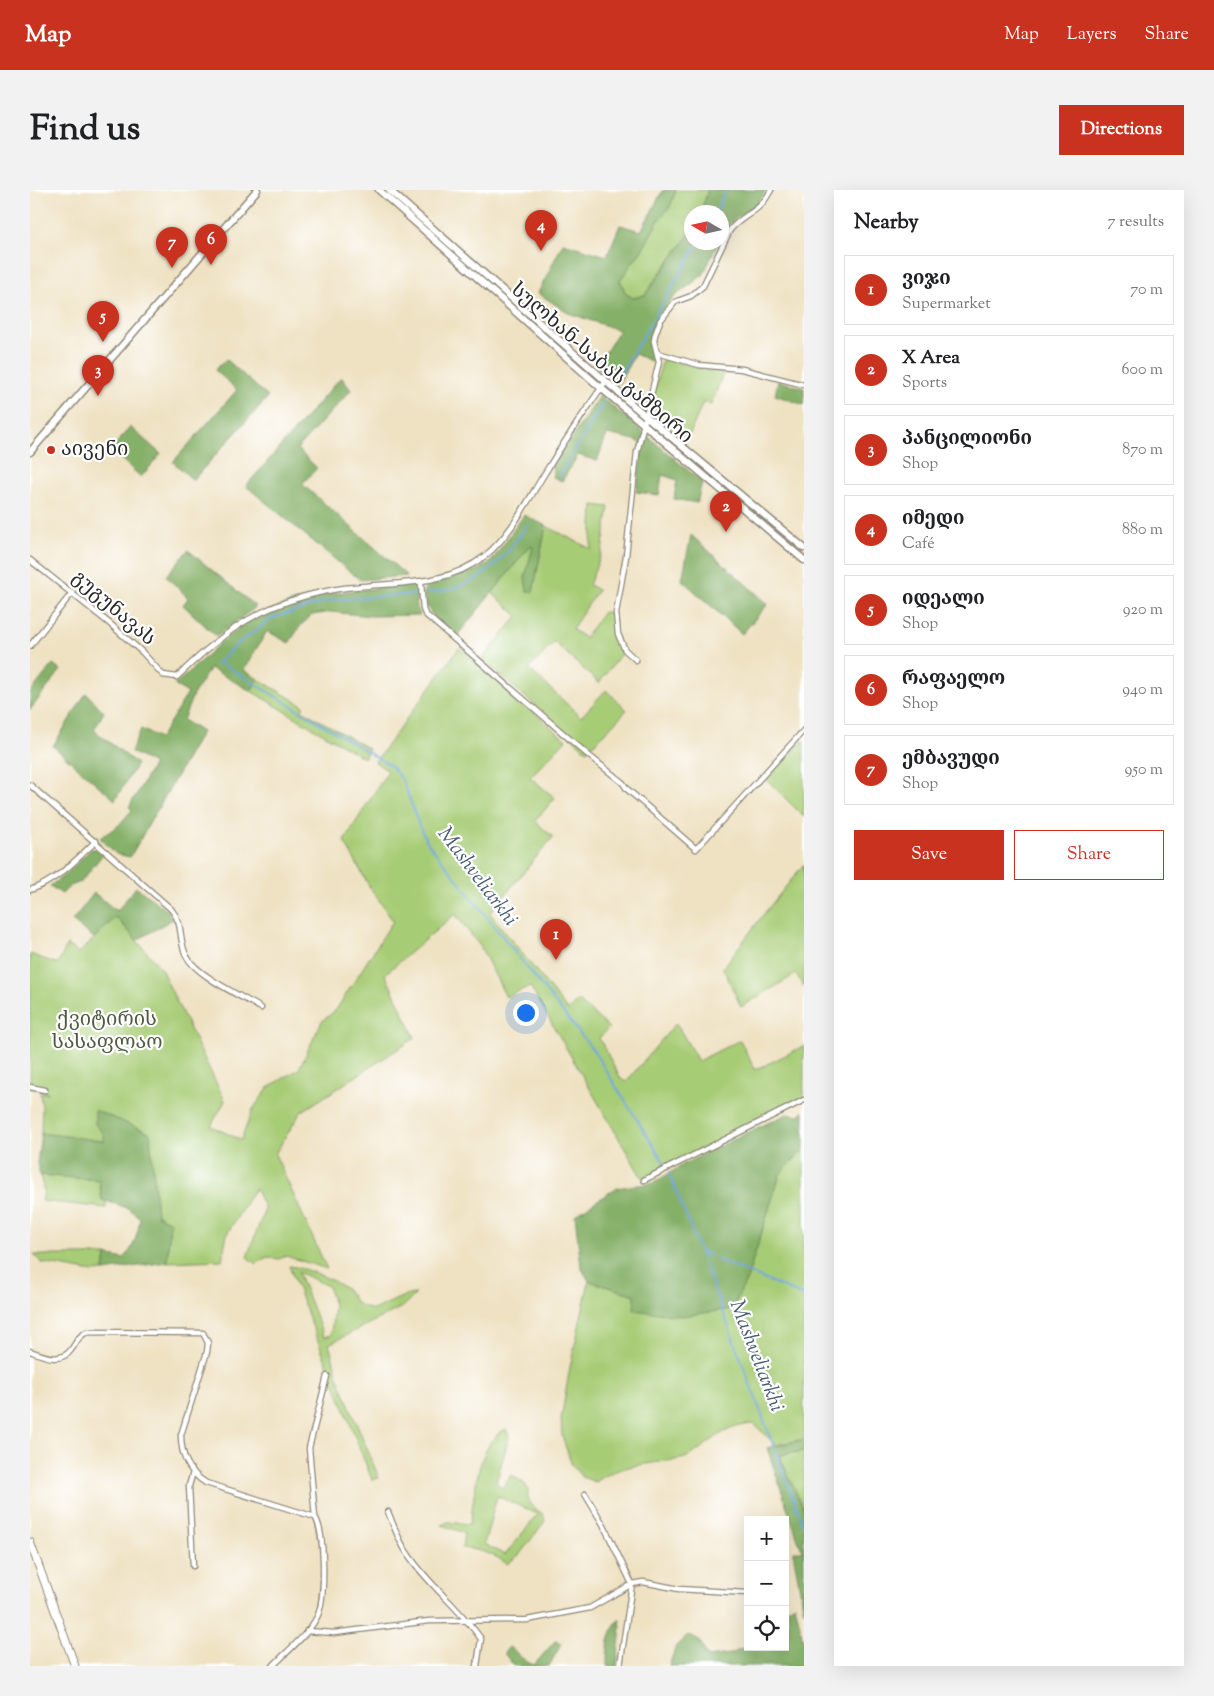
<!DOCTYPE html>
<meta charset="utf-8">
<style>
:root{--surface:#fff;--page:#f2f2f2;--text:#202124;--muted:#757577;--line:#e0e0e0;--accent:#c8321e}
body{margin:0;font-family:"Sorts Mill Goudy","Noto Serif Georgian",serif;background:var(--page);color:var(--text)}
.controls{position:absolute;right:15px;bottom:15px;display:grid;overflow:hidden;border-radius:0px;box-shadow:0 5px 20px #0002}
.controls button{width:45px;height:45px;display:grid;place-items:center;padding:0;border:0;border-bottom:1px solid var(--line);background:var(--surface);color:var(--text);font:25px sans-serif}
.compass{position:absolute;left:654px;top:15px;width:45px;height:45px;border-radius:50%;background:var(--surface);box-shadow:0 5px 20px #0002;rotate:279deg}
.you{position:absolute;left:495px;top:822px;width:18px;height:18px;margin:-12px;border:4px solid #fff;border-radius:50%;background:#1a73e8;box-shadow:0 0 0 8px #1a73e833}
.badge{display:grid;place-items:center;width:32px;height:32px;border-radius:50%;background:var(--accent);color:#fff;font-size:16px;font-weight:700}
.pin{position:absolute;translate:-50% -41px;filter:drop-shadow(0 1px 2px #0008)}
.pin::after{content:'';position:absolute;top:26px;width:18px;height:15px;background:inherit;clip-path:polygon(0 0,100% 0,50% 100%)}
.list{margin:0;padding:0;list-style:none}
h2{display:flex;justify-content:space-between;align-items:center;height:65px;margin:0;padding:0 20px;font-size:21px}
h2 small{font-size:16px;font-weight:400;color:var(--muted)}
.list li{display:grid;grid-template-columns:32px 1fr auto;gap:15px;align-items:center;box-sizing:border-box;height:70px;margin:0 10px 10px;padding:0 10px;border:1px solid var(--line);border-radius:0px}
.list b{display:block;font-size:19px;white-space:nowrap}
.list p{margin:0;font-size:16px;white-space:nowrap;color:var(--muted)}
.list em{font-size:16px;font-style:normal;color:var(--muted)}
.actions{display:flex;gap:10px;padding:15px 20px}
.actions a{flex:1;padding:11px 0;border:1px solid var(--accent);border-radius:0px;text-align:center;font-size:18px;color:var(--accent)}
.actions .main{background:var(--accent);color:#fff}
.icon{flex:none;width:28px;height:28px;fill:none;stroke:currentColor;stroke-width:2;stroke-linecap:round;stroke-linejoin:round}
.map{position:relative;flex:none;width:774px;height:1476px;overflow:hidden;border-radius:0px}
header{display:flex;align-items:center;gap:30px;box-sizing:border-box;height:70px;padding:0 25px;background:var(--accent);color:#fff}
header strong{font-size:24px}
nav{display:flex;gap:28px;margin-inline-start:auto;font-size:18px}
.intro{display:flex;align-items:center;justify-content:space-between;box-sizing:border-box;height:120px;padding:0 30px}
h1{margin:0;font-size:35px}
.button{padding:12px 22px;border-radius:0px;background:var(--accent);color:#fff;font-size:18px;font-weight:700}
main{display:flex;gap:30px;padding:0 30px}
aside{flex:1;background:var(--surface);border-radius:0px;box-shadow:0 5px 20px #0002}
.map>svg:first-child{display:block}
.green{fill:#a7cc76;stroke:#697c50;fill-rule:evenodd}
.forest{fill:#85b067;stroke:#586e49}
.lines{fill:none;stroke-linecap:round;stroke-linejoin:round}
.stream{stroke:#70a6dd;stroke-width:2}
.minor-casing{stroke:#8d8677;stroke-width:7}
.secondary-casing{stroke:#8d8677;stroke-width:9}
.primary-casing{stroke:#8d8677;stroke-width:9}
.minor{stroke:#fff;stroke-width:4.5}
.secondary{stroke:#fff;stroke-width:6}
.primary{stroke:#fff;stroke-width:7}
.poi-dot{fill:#c8321e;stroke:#fff;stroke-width:2}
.labels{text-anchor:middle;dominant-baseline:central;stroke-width:4.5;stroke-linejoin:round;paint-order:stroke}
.street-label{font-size:20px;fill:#2b2b2b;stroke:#fff}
.poi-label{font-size:20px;fill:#2b2b2b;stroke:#fff;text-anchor:start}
.park-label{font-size:20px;fill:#505b42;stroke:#fff}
.water-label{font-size:21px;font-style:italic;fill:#475c72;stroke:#fff}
</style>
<header>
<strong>Map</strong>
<nav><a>Map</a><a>Layers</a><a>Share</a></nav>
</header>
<div class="intro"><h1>Find us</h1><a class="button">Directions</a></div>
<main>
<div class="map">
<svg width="774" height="1476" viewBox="0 0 774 1476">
<rect width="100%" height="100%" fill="#fff"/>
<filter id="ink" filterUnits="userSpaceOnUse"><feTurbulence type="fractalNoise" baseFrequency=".02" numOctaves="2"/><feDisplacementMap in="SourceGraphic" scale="10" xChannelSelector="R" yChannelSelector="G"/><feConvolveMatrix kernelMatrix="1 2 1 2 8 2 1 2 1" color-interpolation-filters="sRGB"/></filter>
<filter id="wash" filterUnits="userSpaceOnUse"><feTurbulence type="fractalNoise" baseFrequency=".0096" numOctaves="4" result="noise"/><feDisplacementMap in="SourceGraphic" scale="20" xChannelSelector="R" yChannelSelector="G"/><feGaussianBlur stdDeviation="1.12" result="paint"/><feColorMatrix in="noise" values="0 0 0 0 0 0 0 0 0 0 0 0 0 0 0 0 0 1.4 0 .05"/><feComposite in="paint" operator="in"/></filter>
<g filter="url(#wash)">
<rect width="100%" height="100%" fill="#efe2c3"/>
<g class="green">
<path d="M646,0H678L671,22H662L661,42L657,48L629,84L615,105L603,108L596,104L590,90L612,60L630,28L639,19Z"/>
<path d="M633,168L680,181H694L681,215L673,212L657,251L619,221Z"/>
<path d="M563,315L579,317L572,362L559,395L568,400L542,439L555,448L573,422L583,423L584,446L593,461L569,493L524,452L499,479L551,527L576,500L597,520L557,561L452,469L488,426L462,403L500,356L503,357L495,388L503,402L516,336L561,359Z"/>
<path d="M429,458L536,550L500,587L525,608L505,631L523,647L460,723L538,821L548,810L579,838L569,848L591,889L596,892L646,833L668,871L710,850L725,880L774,856V908L612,988L500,796L476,807L450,756L425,724L355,784L385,848L271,922L245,964L297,1079L256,1066L249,1069L237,1067L226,1074L217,1067L235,1019L225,998L197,1044L192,1070L137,1072L140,1032L127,1025L119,943L65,934L73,943L76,952L11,943L12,917L10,903H19L0,897V764L28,774L37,755L49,763L86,727L130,777L195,911L181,936L211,950L223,919L239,897L269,879L292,831L306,820L363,731L339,696L314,651L358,581L345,572Z"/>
<path d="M228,489L274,516L272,520L339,559L334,568L221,501Z"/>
<path d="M774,550V627L736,589Z"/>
<path d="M774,674V797L766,784L711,817L693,778L733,725Z"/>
<path d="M774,959V1249L746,1255L724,1234C689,1236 682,1255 655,1268C649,1270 642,1270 636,1271C610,1275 587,1276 566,1292L552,1287L542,1275L532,1246L531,1229L540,1177L559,1091L605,1105V1120L717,1089L750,984Z"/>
<path d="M10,985L69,990L72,1010L76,1011V1018L12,1011L14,1001Z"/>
<path d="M4,1065H76L74,1081L63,1082L12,1073Z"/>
<path d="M259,1076C272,1077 303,1089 313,1097C328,1108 318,1113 343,1120L376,1105L386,1104L374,1116L299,1154L309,1190L349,1288L342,1290ZM268,1082L298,1096L304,1115L301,1145L294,1147Z"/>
<path d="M476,1239L479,1246L466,1293L473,1298L481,1285L494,1293L498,1299C496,1313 502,1317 513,1324L515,1331L490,1364L477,1374C463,1363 450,1360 432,1358L434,1343L412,1335L418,1332L440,1334C445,1306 446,1252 476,1239ZM467,1306L508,1324L475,1365L454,1354Z"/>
<path d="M774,1261V1320L749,1265Z"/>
</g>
<g class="forest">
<path d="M633,0H646L639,19L630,28L612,60L590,90L596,104L603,108L615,105L661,42L662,52L688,53L673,85L644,107L623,136L618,154L625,173L605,164L588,194L567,177L589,140L538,123L508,103L533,53L577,66L590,35L611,41Z"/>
<path d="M678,0H736L728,13L703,30L692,45V22H671Z"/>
<path d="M196,169L238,207L163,290L143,272L207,200L185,180Z"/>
<path d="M311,187L321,200L267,259L287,278L272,294L377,386L330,390L216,296Z"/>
<path d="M748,191L774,198V215L745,205Z"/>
<path d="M570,206L672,292L667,313L644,309L647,290L632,285L629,305L606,302L613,254L605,250L577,244L567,271L548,265L532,291L523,287L522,276Z"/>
<path d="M100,237L131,264L111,287L81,260Z"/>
<path d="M494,325L516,336L503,402L497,401L495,388L503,357L500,356L426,447C411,433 393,422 394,400L398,395L449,379L461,372Z"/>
<path d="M661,345L738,414L712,444L652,390Z"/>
<path d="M158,360L226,417L186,446L153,415L158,408L136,386Z"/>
<path d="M387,395L386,415L390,425L342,426L301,422L282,425L271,435L259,453L237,441L214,480L228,489L221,501L180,478L163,505L153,530L172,542L100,667L86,664L70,648L88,636L102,620L99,617L124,574L101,562L111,539L130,548L158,503L144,495C167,477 186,454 210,437C261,401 328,400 387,395Z"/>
<path d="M23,474L31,480L0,520V503Z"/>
<path d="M56,503L74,522L64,540L107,574L85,610L23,556Z"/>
<path d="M61,659H66L73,664L51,692L40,696L32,704L20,696L36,684Z"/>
<path d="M106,697L139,722L143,729L107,750L86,727L64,748L42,731L64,703L87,721Z"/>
<path d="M65,920L120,943L127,1025L140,1032L137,1072L74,1081L76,1065L94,1069C104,1057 108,1044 110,1028L98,1018L72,1010L69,990L10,985L7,973L11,943L75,951L73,943L65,934Z"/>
<path d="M772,922H774V959L750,984L717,1089L702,1119L652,1126L604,1120L605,1105L559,1091L551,1077L545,1025L586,998L624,993L654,974L727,938L757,924L769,926Z"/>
<path d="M774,1249V1261L749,1265L774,1320V1421L764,1368V1361H772L737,1258Z"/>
<path d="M765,1414L774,1455V1476H639L646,1456L658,1445C671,1448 672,1456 677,1467L700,1464L718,1456L755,1457L759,1443L758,1418Z"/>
<path d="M590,1429L591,1437L587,1476H577C577,1460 578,1441 590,1429Z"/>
<path d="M525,1451L532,1453L519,1476H484L474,1463L479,1457C488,1463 494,1472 504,1475Z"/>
</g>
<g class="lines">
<g class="stream">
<path d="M686,22L696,0"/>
<path d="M587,190L669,52"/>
<path d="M530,286L573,213"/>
<path d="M397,403C445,400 473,373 498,334"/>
<path d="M189,472L361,576L373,591L390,638L398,653L563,860L635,974"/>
<path d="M186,475L207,454L243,428L301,410L386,404"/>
<path d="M639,983L670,1061L680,1066"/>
<path d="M670,1061L774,1337"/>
<path d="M688,1070L774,1106"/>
</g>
</g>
</g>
<g filter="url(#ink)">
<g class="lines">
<defs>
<g id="minor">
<path d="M628,163L669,175L712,179L774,195"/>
<path d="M0,370L79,433L112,462L133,485L147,487C197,438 233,413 302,400C355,390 410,401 455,366C481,345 498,310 515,283C534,252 555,221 576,191"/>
<path d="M391,393L393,419L395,424L557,564L593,593L597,599L666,659L774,540"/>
<path d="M0,456L42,403"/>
<path d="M606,470L595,460L588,444L586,423L596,366L607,262L629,172L624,151L625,145L630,131L645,112L661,106L673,96L700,40C715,22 728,25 741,0"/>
<path d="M0,595L141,719C154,734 148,748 156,765C165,785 211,806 231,818"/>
<path d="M0,700C28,690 45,671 66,651"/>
<path d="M0,897L15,900"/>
<path d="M614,990L774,910"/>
<path d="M0,1161C14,1166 30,1174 41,1160C47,1152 47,1147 57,1142L173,1143L178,1153L177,1162L151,1245C151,1265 158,1282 176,1293L285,1327"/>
<path d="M163,1282L159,1296L163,1376"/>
<path d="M555,1304L573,1334L602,1394L590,1476"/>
<path d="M358,1322C364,1336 369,1352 378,1364C399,1396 430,1418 451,1449L447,1476"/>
<path d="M277,1441L304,1443L399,1431L497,1430L560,1418L602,1394L613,1392L649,1399L717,1403"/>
<path d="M243,1476C257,1461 278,1445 287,1427C296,1410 295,1342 285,1327L279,1258L297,1186"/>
</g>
<g id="secondary">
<path d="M349,0L571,198L774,370"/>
<path d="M359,0L605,217L774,358"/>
<path d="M0,262L227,0"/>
</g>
<path id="primary" d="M0,1352L45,1476"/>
</defs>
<use href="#minor" class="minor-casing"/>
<use href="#secondary" class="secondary-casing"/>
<use href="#primary" class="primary-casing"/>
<use href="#minor" class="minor"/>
<use href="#secondary" class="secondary"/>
<use href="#primary" class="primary"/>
</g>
</g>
<circle class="poi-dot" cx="21" cy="260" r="5"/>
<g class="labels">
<g class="street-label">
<text transform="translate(571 174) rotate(41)">სულხან-საბას გამზირი</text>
<text transform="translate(83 419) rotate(41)">გუგუნავას</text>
</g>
<g class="poi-label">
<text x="31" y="260">აივენი</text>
</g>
<g class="park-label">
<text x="77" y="830">ქვიტირის<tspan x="77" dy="23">სასაფლაო</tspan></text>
</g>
<g class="water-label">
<text transform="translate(447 687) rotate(53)">Mashveliarkhi</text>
<text transform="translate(726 1166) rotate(69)">Mashveliarkhi</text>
</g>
</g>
</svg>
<div class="controls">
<button>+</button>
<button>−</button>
<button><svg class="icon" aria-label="locate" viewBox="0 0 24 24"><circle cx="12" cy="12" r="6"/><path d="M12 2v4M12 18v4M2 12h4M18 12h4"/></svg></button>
</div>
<svg class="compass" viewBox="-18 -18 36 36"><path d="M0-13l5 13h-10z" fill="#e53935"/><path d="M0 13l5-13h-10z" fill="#757577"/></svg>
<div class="you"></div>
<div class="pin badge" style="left:526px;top:770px">1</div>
<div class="pin badge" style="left:696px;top:342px">2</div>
<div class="pin badge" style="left:68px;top:206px">3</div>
<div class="pin badge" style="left:511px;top:61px">4</div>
<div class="pin badge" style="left:73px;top:152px">5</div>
<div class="pin badge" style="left:181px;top:75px">6</div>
<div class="pin badge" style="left:142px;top:78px">7</div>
</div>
<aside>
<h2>Nearby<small>7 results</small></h2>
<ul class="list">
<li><span class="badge">1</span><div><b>ვიჯი</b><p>Supermarket</p></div><em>70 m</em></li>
<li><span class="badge">2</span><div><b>X Area</b><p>Sports</p></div><em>600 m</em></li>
<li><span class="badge">3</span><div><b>პანცილიონი</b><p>Shop</p></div><em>870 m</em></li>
<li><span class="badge">4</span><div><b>იმედი</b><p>Café</p></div><em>880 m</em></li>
<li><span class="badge">5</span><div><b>იდეალი</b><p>Shop</p></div><em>920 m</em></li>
<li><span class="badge">6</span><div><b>რაფაელო</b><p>Shop</p></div><em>940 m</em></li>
<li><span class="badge">7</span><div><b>ემბავუდი</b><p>Shop</p></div><em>950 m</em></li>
</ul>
<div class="actions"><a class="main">Save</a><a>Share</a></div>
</aside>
</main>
